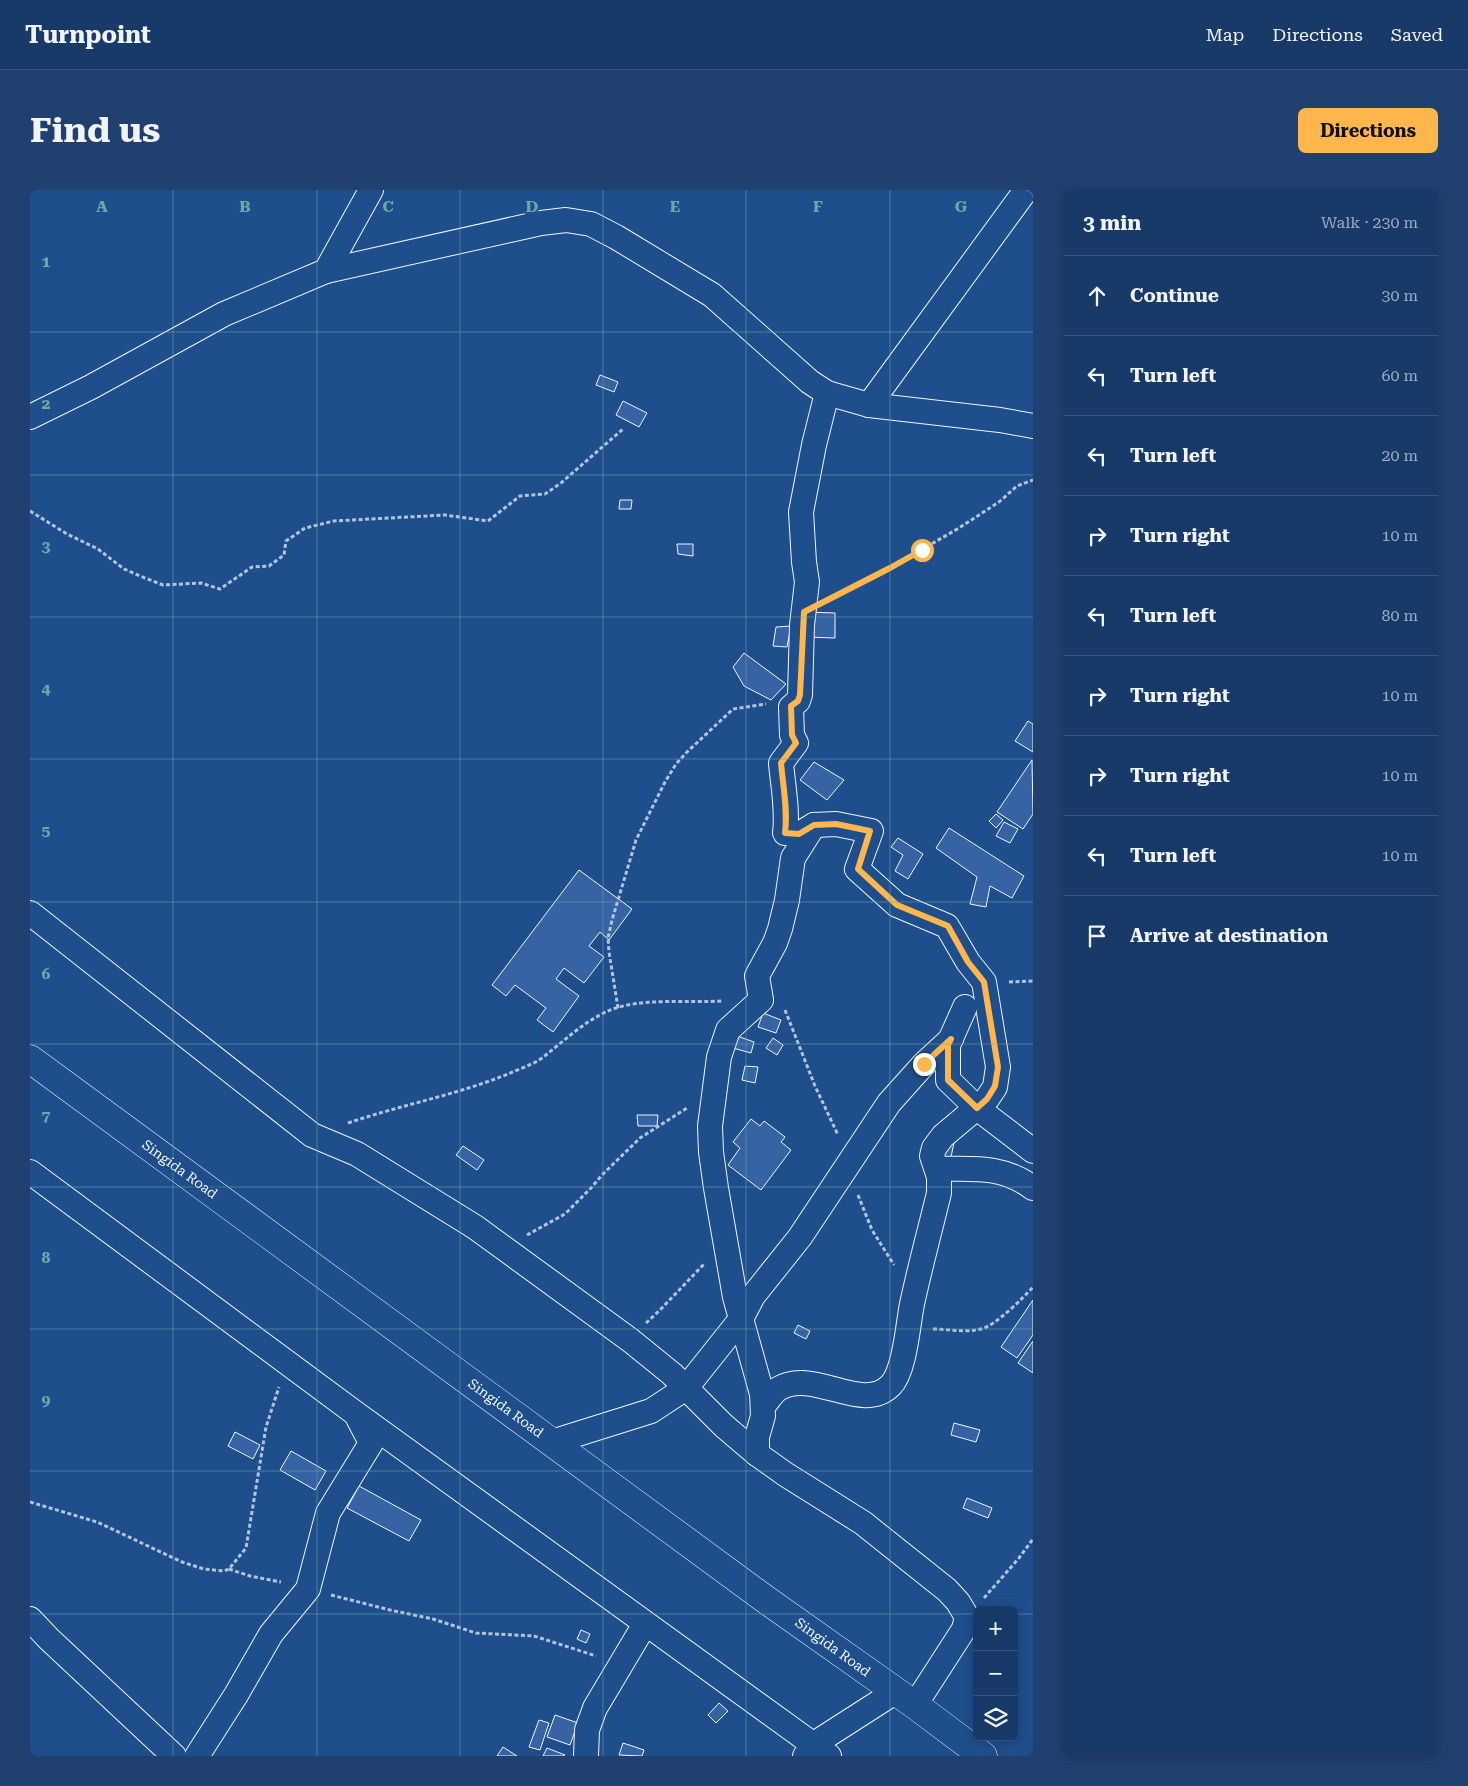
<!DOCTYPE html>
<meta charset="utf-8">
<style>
:root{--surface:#173a69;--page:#20416f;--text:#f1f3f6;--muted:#9eadc0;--line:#36547d;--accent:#ffb74d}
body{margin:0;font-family:"Roboto Serif",serif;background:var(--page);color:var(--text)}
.controls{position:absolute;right:15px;bottom:15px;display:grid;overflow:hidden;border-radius:8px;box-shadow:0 2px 12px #0003}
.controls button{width:45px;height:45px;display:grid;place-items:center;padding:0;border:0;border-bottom:1px solid var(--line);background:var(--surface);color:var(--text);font:25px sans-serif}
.stop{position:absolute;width:15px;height:15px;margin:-11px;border:4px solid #ffb74d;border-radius:50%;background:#fff}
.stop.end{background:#ffb74d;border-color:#fff;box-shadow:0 1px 5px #0008}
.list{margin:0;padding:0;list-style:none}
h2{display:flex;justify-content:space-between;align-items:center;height:65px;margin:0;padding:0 20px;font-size:21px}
h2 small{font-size:16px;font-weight:400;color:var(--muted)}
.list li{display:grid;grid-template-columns:32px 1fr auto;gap:15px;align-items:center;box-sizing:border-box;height:80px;padding:0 20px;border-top:1px solid var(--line)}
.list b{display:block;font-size:19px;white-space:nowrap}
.list em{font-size:16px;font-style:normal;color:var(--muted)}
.icon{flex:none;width:28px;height:28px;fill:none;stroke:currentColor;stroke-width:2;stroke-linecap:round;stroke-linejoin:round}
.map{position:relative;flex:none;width:1003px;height:1566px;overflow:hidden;border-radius:8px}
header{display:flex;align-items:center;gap:30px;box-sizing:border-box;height:70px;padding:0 25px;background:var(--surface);border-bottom:1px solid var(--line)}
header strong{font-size:24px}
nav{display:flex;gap:28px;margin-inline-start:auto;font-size:18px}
.intro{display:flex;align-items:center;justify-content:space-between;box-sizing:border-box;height:120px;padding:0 30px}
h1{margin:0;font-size:35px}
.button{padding:12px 22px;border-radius:8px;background:var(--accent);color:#111;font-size:18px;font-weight:700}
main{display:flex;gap:30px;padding:0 30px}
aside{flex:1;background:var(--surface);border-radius:8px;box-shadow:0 2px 12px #0003}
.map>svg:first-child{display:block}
.building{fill:#3563a3;stroke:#f2f6ff}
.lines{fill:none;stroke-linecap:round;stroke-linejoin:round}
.street-casing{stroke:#f2f6ff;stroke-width:26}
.highway-casing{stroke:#f2f6ff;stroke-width:29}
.path{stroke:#b3c4dc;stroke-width:3;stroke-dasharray:4 2.5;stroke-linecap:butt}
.street{stroke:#1f4e8c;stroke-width:24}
.highway{stroke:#1f4e8c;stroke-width:28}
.route{stroke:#ffb74d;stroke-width:6}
.grid{fill:none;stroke:#6aa9a8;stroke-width:1;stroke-opacity:0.55}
.labels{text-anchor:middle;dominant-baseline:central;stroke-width:4;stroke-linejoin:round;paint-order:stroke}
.street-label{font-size:14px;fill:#f2f6ff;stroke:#1f4e8c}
.grid-label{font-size:16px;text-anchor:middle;font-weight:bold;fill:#6aa9a8;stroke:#1f4e8c;stroke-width:4;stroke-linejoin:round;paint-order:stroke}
</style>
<header>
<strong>Turnpoint</strong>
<nav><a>Map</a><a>Directions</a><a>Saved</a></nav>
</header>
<div class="intro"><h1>Find us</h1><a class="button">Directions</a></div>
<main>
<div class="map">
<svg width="1003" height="1566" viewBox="0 0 1003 1566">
<rect width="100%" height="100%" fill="#1f4e8c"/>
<g class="building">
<path d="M570,185L588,192L584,202L566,195Z"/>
<path d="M593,211L617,223L609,237L586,225Z"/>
<path d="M590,310H602L601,319H589Z"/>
<path d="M647,354H663V366L648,364Z"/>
<path d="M776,422L805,423V448L776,447Z"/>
<path d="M761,436L757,457L743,456L746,437Z"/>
<path d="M714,463L756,494L741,510L714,496L703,477Z"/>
<path d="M998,531L1003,534V562L985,551Z"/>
<path d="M1002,570L1003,624L993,639L967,622Z"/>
<path d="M784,572L814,590L797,610L770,590Z"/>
<path d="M966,624L973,630L966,638L959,631Z"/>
<path d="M974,632L988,639L980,653L966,646Z"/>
<path d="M919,638L994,686L982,708L960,696L956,717L940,714L947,687L906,658Z"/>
<path d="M868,648L893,664L878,689L865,681L873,665L861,657Z"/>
<path d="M549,680L602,719L579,750L570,742L559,756L574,767L554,793L534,778L526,789L549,806L523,842L507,830L516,818L485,795L476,806L462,795Z"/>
<path d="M733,823L751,830L746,843L728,837Z"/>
<path d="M707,846L724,852L721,863L703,858Z"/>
<path d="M743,848L753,855L747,865L736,858Z"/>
<path d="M715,876L728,877L725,893L712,890Z"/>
<path d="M607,925H628L627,936H608Z"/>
<path d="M721,929L730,936L734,931L755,947L751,952L761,960L731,1000L698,975L710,958L703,952Z"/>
<path d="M911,950L924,953L919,976L906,973Z"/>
<path d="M433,956L454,970L447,980L426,965Z"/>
<path d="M1003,1110V1145L987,1168L971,1157Z"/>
<path d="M768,1135L780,1141L776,1149L764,1143Z"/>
<path d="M1003,1151V1183L988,1173Z"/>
<path d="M924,1233L950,1240L946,1252L921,1245Z"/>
<path d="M205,1242L230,1255L223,1269L198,1256Z"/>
<path d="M261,1261L296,1281L285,1300L250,1280Z"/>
<path d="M329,1296L391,1330L379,1351L317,1318Z"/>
<path d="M937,1308L962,1318L958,1328L933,1318Z"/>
<path d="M551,1440L560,1444L556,1453L547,1449Z"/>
<path d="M689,1513L698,1521L686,1533L678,1525Z"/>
<path d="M525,1525L548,1533L540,1555L517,1547Z"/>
<path d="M509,1530L519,1533L510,1560L499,1557Z"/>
<path d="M593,1553L614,1560L612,1566L589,1565Z"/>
<path d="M473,1557L487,1566H467Z"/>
<path d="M517,1558L535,1565L534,1566H513Z"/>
</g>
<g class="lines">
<defs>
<g id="street">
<path d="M296,81L511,33L536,30L561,34L586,47L682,105L780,192L797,203L839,215L970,230L1003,236"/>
<path d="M839,215L996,0"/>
<path d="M0,227L61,197L194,124L296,81L341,0"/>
<path d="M0,723L282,945L327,964L445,1037L600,1150L642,1184L694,1236L727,1264L755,1284L833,1333L917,1400L928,1412L937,1427L934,1439L885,1515"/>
<path d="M935,817L918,855V890L947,918L1003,961"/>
<path d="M907,979C943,979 972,975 1003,998"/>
<path d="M0,982L325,1223L799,1566"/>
<path d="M733,1216C738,1211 742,1203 748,1199C784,1177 832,1225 861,1195C875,1180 878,1134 882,1114C890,1077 900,1040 909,1003V987L902,966L904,958L913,946L957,909L965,897L968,877L954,792L938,772L917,736L867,715L827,679L841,641L806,634L784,635"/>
<path d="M522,1252L621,1221L656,1198L711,1129L723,1106L770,1047L859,913L894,874L921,849"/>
<path d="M727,1264V1247L733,1226L732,1204L705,1107L686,998L681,962L680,936L689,867L698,840L731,810L727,786L745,753L750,739L757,710L763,668L784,635L769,644L755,643C758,620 753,596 751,573L766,553L762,545L761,517L768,511L770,505L772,435L777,392L774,372L771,322L784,255L797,203"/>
<path d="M0,1429L19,1449L144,1566"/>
<path d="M167,1566L206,1505L241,1444L278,1399L298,1323L341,1253L328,1228"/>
<path d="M556,1566L557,1540L565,1518L615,1434"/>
<path d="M775,1566L784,1554L865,1502"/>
</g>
<path id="highway" d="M0,869L735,1409L885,1515L953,1566"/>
</defs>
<use href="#street" class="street-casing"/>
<use href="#highway" class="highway-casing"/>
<g class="path">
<path d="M0,321L37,344L68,359L94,379L110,386L133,395L171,393L190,399L222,377L239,376L254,365L256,351L275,338L304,331L415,325L458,331L490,306L515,304L531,293L593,239"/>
<path d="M799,409L860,378L929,338L969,312L987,296L1003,290"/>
<path d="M979,792L1003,791"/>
<path d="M588,818L579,762L578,748L582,730L606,650L635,592L646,574L656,563L703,519L736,514"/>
<path d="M755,820L785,896L808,945"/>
<path d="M318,933C371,915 426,905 478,884C489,879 502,875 512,868C533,852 552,833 576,822C606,807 659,813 693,811"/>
<path d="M828,1005L842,1040L864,1075"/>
<path d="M497,1045L535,1024L561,998L572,985L610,948L657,918"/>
<path d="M616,1133L630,1120L675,1073"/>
<path d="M903,1139C919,1139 935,1143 951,1139C965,1136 993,1108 1003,1097"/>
<path d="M0,1312L67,1332L152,1372L174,1379L194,1381L199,1379L216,1358L236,1237L249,1197"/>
<path d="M199,1379L220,1386L251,1392"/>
<path d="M301,1405L360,1420L403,1429L446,1443L504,1446L566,1466"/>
<path d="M954,1408L989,1368L1003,1349"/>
</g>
<use href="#street" class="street"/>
<use href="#highway" class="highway"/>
</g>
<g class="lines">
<path class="route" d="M892,360L860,378L774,422L770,505L768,511L761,516L762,545L766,553L751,573C753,596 758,620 755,643L769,644L784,635L806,634L840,641L828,679L867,715L918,736L938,772L954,792L968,877L965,896L957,909L947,918L918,890V855L921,849L894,874"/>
</g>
<path class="grid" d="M143,0V1566M287,0V1566M430,0V1566M573,0V1566M716,0V1566M860,0V1566M0,142H1003M0,285H1003M0,427H1003M0,569H1003M0,712H1003M0,854H1003M0,997H1003M0,1139H1003M0,1281H1003M0,1424H947M984,1424H1003"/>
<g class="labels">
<g class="street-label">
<text transform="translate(150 979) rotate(36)">Singida Road</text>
<text transform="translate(476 1218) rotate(36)">Singida Road</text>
<text transform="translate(803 1457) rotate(36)">Singida Road</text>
</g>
</g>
<g class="grid-label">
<text x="72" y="22">A</text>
<text x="215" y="22">B</text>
<text x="358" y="22">C</text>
<text x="502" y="22">D</text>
<text x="645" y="22">E</text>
<text x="788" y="22">F</text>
<text x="931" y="22">G</text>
<text x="16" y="77">1</text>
<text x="16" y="219">2</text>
<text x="16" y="362">3</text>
<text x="16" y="504">4</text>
<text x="16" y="646">5</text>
<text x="16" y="789">6</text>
<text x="16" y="931">7</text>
<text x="16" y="1073">8</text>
<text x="16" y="1216">9</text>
</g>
</svg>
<div class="controls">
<button>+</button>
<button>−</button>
<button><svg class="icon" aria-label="layers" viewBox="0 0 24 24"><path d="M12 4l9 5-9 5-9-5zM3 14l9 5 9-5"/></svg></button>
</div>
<div class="stop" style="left:892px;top:360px"></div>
<div class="stop end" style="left:894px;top:874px"></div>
</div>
<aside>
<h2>3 min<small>Walk · 230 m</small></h2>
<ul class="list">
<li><svg class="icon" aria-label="ahead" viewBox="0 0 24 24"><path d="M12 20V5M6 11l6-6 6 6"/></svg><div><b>Continue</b></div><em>30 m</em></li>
<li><svg class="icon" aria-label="left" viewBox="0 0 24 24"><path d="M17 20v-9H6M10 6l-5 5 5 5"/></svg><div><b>Turn left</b></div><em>60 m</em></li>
<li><svg class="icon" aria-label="left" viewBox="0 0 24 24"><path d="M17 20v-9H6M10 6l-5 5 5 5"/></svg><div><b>Turn left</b></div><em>20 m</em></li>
<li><svg class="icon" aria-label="right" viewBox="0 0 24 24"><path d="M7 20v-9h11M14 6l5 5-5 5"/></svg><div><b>Turn right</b></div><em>10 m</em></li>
<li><svg class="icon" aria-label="left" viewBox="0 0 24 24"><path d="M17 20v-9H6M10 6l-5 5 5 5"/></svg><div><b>Turn left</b></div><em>80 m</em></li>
<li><svg class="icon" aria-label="right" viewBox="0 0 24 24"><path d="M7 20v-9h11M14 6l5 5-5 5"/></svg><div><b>Turn right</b></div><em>10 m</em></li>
<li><svg class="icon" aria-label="right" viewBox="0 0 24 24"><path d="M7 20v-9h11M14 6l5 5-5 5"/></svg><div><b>Turn right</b></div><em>10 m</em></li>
<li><svg class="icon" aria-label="left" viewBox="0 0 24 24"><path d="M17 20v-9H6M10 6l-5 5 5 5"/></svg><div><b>Turn left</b></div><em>10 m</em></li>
<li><svg class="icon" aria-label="arrive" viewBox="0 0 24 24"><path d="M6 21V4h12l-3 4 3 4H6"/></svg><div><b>Arrive at destination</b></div></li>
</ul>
</aside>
</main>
